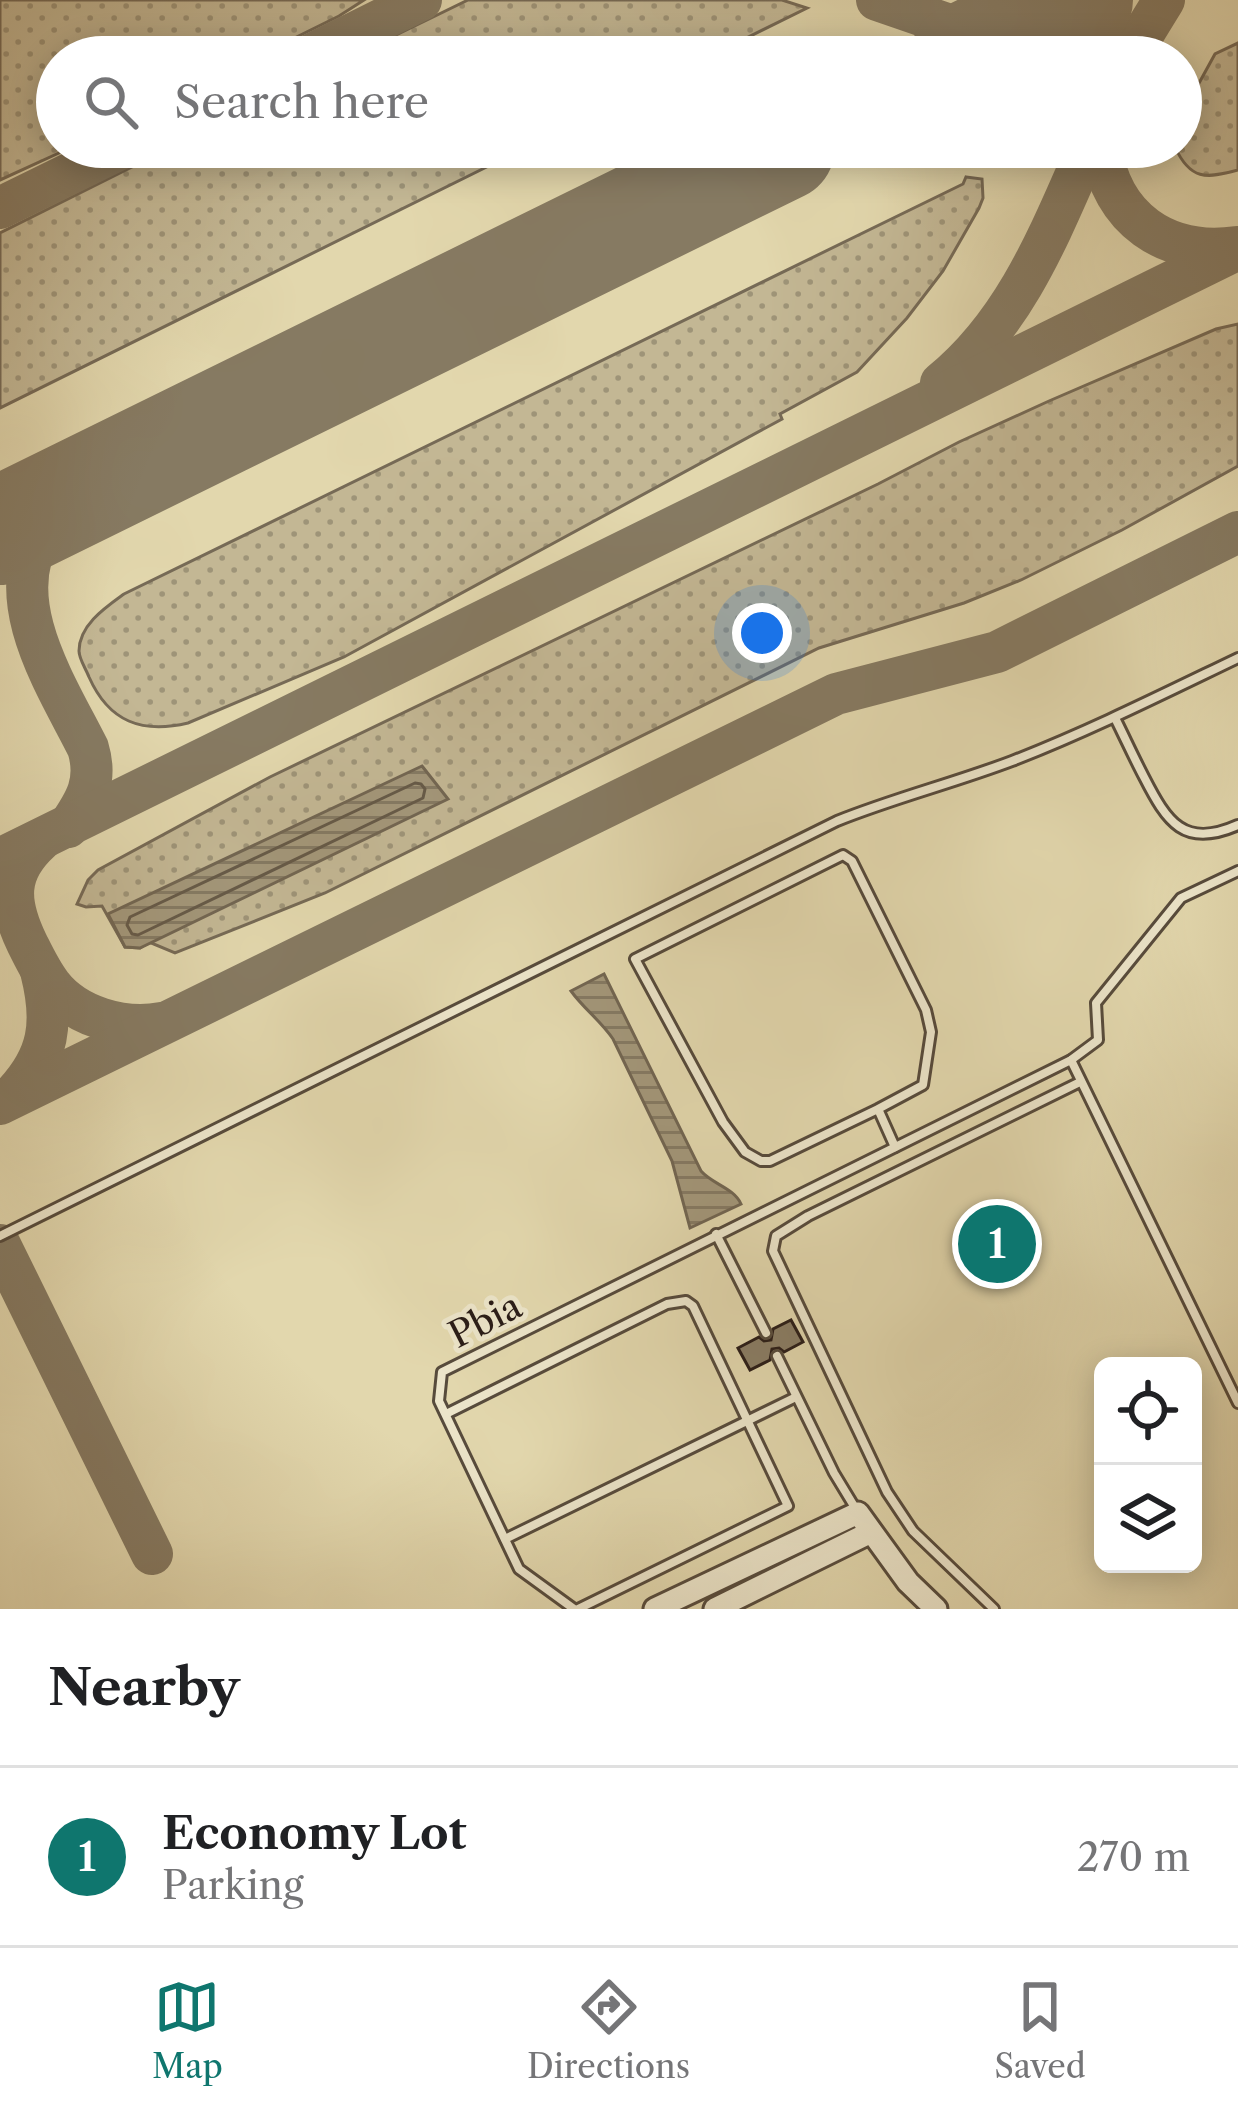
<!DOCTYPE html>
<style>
:root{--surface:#fff;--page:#f6f6f6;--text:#202124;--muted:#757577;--line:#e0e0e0;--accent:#0f766e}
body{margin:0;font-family:"Libre Caslon Text",serif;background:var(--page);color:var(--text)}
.controls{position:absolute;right:36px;bottom:36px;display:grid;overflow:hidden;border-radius:18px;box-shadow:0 6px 30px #0003}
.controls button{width:108px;height:108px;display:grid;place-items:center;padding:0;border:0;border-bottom:3px solid var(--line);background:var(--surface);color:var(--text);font:60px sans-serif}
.you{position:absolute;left:762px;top:633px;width:42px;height:42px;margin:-30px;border:9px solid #fff;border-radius:50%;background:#1a73e8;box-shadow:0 0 0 18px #1a73e833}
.badge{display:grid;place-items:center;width:78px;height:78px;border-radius:50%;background:var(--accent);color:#fff;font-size:39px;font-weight:700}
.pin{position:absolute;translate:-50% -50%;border:6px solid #fff;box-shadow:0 3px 12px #0006}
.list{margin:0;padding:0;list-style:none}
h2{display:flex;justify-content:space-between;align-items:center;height:156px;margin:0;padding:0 48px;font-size:51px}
h2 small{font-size:39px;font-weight:400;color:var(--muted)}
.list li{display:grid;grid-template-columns:78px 1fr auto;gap:36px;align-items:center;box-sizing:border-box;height:180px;padding:0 48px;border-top:3px solid var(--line)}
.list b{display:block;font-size:45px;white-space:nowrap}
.list p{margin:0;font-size:39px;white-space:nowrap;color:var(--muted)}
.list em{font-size:39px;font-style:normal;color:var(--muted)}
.icon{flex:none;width:66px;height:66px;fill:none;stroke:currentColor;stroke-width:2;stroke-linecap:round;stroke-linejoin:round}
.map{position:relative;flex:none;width:1238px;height:1609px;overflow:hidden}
.search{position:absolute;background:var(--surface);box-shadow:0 6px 30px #0003;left:36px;right:36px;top:36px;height:132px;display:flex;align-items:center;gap:30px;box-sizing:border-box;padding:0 42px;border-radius:66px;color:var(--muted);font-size:45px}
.sheet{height:336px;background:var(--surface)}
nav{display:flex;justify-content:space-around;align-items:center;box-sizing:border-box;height:168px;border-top:3px solid var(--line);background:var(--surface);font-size:33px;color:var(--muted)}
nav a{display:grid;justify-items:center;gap:6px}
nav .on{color:var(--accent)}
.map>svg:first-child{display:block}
.grass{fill:url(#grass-dots);stroke:#766a56;stroke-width:3}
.water{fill:url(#water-rules);stroke:#726652;stroke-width:3}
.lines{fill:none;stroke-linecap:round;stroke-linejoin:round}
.shore{stroke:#665a48;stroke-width:3}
.taxiway{stroke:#867a62;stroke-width:42}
.runway{stroke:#867a62;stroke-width:108}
.building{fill:#897d65;stroke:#291c17;stroke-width:3}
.service-casing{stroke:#574b3c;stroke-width:14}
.tertiary-casing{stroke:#574b3c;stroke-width:27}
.service{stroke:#ece5ca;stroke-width:8}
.tertiary{stroke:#ece5ca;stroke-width:21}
.labels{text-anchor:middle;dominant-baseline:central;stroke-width:10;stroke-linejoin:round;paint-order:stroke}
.street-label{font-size:36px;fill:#291c17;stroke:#ece5ca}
</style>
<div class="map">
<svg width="1238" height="1609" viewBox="0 0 1238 1609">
<defs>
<pattern id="grass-dots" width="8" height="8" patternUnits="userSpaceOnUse" patternTransform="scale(3)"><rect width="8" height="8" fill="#c3b794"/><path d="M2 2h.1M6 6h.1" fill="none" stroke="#9e9478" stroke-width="1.8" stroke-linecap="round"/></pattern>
<pattern id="water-rules" width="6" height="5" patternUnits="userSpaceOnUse" patternTransform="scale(3)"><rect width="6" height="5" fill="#a3977a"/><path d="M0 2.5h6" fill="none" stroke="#857a63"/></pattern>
</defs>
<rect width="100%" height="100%" fill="#e2d7ad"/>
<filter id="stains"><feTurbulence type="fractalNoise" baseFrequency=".00167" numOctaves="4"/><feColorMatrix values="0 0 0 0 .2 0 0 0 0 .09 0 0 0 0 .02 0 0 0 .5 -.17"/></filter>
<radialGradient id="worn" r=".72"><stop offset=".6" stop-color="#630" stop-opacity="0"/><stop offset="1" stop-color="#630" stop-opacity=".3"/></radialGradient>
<g class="grass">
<path d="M0,0H364L339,16L256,57H57V147H72L0,180Z"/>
<path d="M468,0H782L807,8L708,57H351Z"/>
<path d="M1238,43V170C1206,179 1190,180 1175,147H1181V116L1215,54Z"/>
<path d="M172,147H527L0,408V233Z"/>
<path d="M966,177L982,179L983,198L979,208L943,271L907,318L857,372L780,414L782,419L344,657L188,723C142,734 109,722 89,677C86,669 79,659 79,651C79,625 106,607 124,594L963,184Z"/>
<path d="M1238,324V466L1122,530L1021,580L964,603L819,648L325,893L175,953L149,942L140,948L125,947L102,906L86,907L77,904L88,880L98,870L270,777L878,484L959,442L1049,401L1216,329Z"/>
</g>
<g class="water">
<path d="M422,766L448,799L140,948L125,947L108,914Z"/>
<path d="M604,974L701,1171C712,1184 734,1188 741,1204L690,1228L672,1161L613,1039C601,1021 584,1009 571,991Z"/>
</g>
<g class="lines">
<path class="shore" d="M415,783L421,784L425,789L423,798L138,935L132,934L127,925L130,917Z"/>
<g class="taxiway">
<path d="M877,0L996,41L998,0"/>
<path d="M306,57L421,0"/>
<path d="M1129,57L1164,0"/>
<path d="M1101,147C1111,219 1166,257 1237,247"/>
<path d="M0,208L124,147"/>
<path d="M941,383C1016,322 1050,233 1088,147"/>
<path d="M68,827C86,801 98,781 88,748C57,686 0,601 42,533C54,515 72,502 88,488"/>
<path d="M40,841C5,873 8,903 27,943C34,957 41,972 51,985C76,1017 123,1030 162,1023"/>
<path d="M0,859L1238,249"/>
<path d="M12,1096C50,1057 54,1022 41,971"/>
<path d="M0,1104L836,694L997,652L1238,532"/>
<path d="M0,1245L152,1554"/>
</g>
<g class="runway">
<path d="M964,57L1079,0"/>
<path d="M0,531L781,147"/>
</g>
</g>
<path class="building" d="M791,1320L803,1342L784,1352L779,1348L772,1349L770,1360L750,1370L738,1348L759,1337L764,1341L771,1340L773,1329Z"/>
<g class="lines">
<defs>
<g id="service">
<path d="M1115,718C1125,738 1134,758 1144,777C1167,822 1184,849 1238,825"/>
<path d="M1071,1060L1238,1403"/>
<path d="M878,1109L770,1161H761L745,1152L723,1122L635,959L843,855L852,861L926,1010L931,1032L923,1085L878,1109L895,1147"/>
<path d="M716,1234L766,1333"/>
<path d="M0,1236L837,821C894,798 954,783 1012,761C1089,731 1163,694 1238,658"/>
<path d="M777,1356L834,1473L857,1511"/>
<path d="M446,1414L667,1304L686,1301L693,1306L788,1506L578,1609"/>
<path d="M505,1539L796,1397"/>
<path d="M574,1609L519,1569L439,1401L442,1372L1071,1060L1098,1040L1096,1003L1181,898L1238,871"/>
<path d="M994,1609L913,1531L887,1492L773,1251L776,1236L808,1216L1080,1082"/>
</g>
<g id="tertiary">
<path d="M655,1609L858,1513L908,1582L936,1609"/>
<path d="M715,1609L871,1532"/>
</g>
</defs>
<use href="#service" class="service-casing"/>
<use href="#tertiary" class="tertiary-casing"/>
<use href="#service" class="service"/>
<use href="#tertiary" class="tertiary"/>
</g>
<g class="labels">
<g class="street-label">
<text transform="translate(485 1320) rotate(-27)">Pbia</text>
</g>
</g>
<rect width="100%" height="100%" filter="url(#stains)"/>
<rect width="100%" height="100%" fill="url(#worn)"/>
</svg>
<div class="controls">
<button><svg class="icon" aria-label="locate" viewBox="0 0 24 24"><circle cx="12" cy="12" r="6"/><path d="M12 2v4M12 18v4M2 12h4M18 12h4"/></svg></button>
<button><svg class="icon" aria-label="layers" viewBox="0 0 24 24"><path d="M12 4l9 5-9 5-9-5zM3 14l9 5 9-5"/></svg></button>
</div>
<div class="you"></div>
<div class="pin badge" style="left:997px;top:1244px">1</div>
<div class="search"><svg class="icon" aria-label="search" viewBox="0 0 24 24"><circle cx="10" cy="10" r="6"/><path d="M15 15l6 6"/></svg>Search here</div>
</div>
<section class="sheet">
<h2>Nearby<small></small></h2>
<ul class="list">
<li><span class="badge">1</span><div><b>Economy Lot</b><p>Parking</p></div><em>270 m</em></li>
</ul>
</section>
<nav>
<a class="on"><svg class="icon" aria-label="map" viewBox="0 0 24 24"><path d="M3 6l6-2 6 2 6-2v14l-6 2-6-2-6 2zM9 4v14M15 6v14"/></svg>Map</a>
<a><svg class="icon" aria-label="directions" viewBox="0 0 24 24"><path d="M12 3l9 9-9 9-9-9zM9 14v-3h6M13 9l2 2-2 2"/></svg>Directions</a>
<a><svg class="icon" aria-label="saved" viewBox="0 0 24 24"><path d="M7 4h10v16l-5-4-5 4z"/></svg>Saved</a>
</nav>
